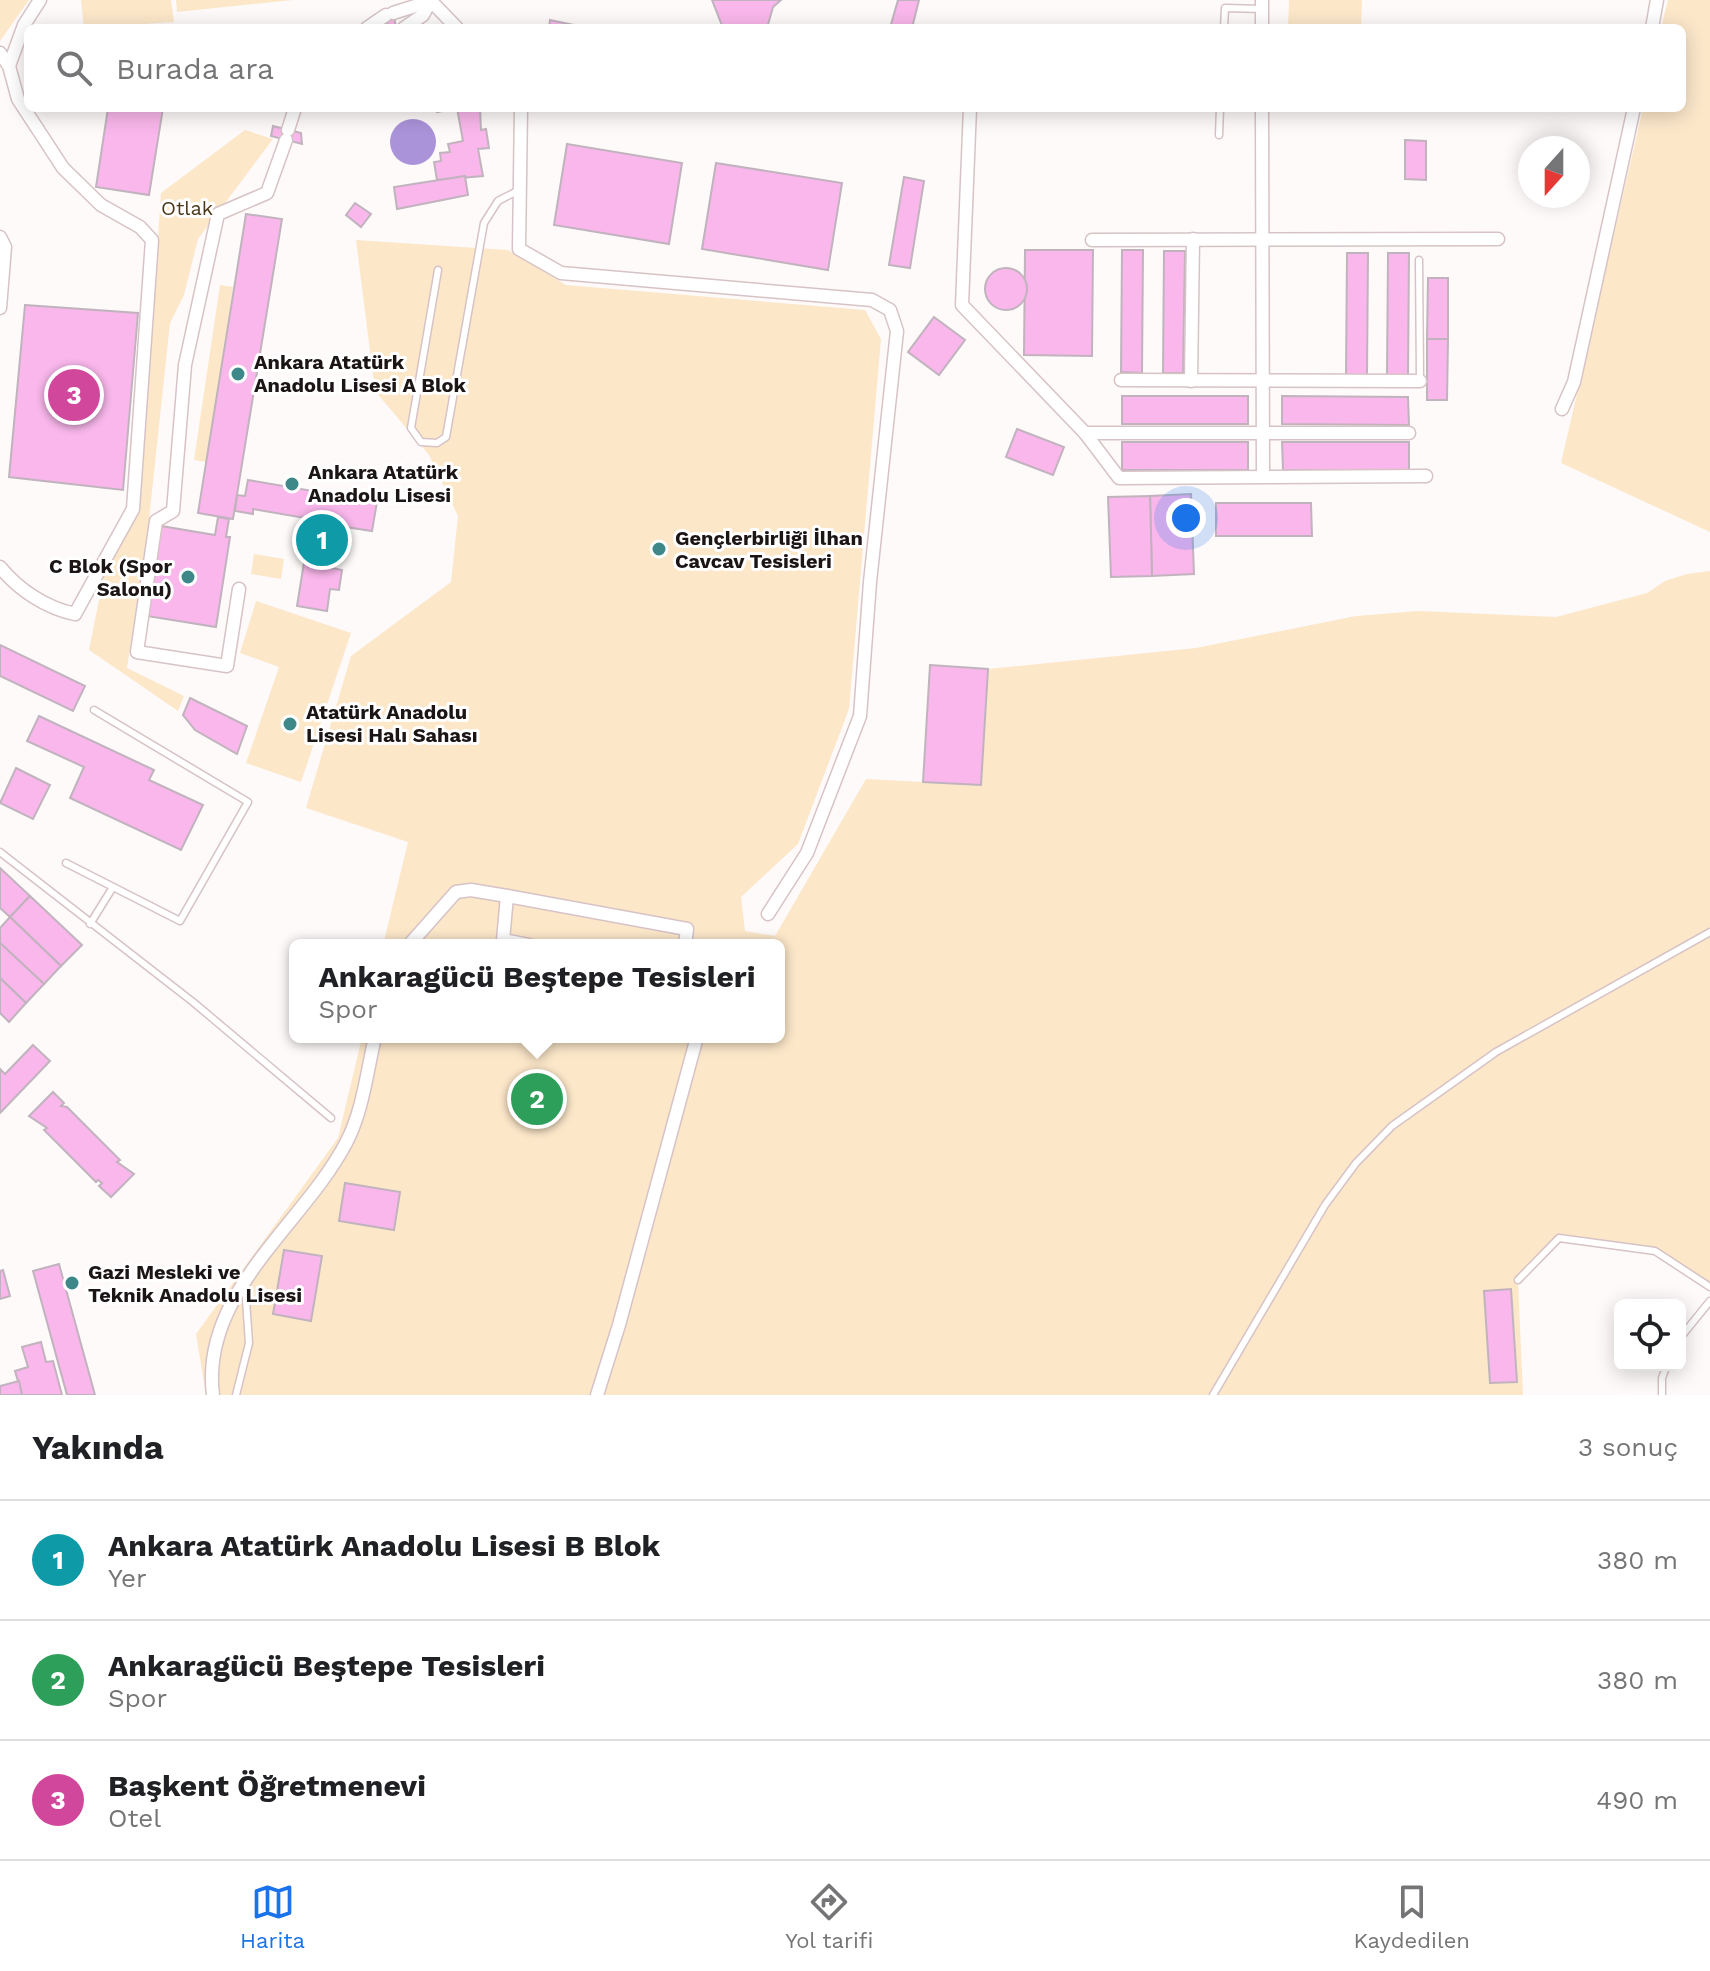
<!DOCTYPE html>
<html lang="tr">
<meta charset="utf-8">
<style>
:root{--surface:#fff;--page:#f6f6f6;--text:#202124;--muted:#757577;--line:#e0e0e0;--accent:#1a73e8}
body{margin:0;font-family:"Work Sans",sans-serif;background:var(--page);color:var(--text)}
.controls{position:absolute;right:24px;bottom:24px;display:grid;overflow:hidden;border-radius:12px;box-shadow:0 4px 20px #0003}
.controls button{width:72px;height:72px;display:grid;place-items:center;padding:0;border:0;border-bottom:2px solid var(--line);background:var(--surface);color:var(--text);font:40px sans-serif}
.compass{position:absolute;left:1518px;top:136px;width:72px;height:72px;border-radius:50%;background:var(--surface);box-shadow:0 4px 20px #0003;rotate:201deg}
.you{position:absolute;left:1186px;top:518px;width:28px;height:28px;margin:-20px;border:6px solid #fff;border-radius:50%;background:#1a73e8;box-shadow:0 0 0 12px #1a73e833}
.badge{display:grid;place-items:center;width:52px;height:52px;border-radius:50%;background:var(--accent);color:#fff;font-size:26px;font-weight:700}
.pin{position:absolute;translate:-50% -50%;border:4px solid #fff;box-shadow:0 2px 8px #0006}
.popup{position:absolute;left:289px;top:939px;width:496px;height:104px;box-sizing:border-box;display:grid;place-content:center;border-radius:12px;background:var(--surface);filter:drop-shadow(0 2px 6px #0005);font-size:26px;white-space:nowrap;color:var(--muted)}
.popup b{font-size:30px;color:var(--text)}
.popup::after{content:'';position:absolute;left:50%;top:100%;margin-left:-16px;border:16px solid transparent;border-top-color:var(--surface)}
.list{margin:0;padding:0;list-style:none}
h2{display:flex;justify-content:space-between;align-items:center;height:104px;margin:0;padding:0 32px;font-size:34px}
h2 small{font-size:26px;font-weight:400;color:var(--muted)}
.list li{display:grid;grid-template-columns:52px 1fr auto;gap:24px;align-items:center;box-sizing:border-box;height:120px;padding:0 32px;border-top:2px solid var(--line)}
.list b{display:block;font-size:30px;white-space:nowrap}
.list p{margin:0;font-size:26px;white-space:nowrap;color:var(--muted)}
.list em{font-size:26px;font-style:normal;color:var(--muted)}
.icon{flex:none;width:44px;height:44px;fill:none;stroke:currentColor;stroke-width:2;stroke-linecap:round;stroke-linejoin:round}
.map{position:relative;flex:none;width:1710px;height:1395px;overflow:hidden}
.search{position:absolute;background:var(--surface);box-shadow:0 4px 20px #0003;left:24px;right:24px;top:24px;height:88px;display:flex;align-items:center;gap:20px;box-sizing:border-box;padding:0 28px;border-radius:12px;color:var(--muted);font-size:30px}
.sheet{height:464px;background:var(--surface)}
nav{display:flex;justify-content:space-around;align-items:center;box-sizing:border-box;height:112px;border-top:2px solid var(--line);background:var(--surface);font-size:22px;color:var(--muted)}
nav a{display:grid;justify-items:center;gap:4px}
nav .on{color:var(--accent)}
.map>svg:first-child{display:block}
.green{fill:#fce7c9}
.water{fill:#aa93d8}
.building{fill:#f9b7eb;stroke:#c1b3be;stroke-width:2}
.lines{fill:none;stroke-linecap:round;stroke-linejoin:round}
.service-casing{stroke:#d7c3c6;stroke-width:9}
.minor-casing{stroke:#d7c3c6;stroke-width:15}
.service{stroke:#fff;stroke-width:6}
.minor{stroke:#fff;stroke-width:12}
.poi-dot{fill:#3f8889;stroke:#fff;stroke-width:3}
.labels{text-anchor:middle;dominant-baseline:central;stroke-width:6;stroke-linejoin:round;paint-order:stroke}
.park-label{font-size:20px;fill:#4c381a;stroke:#fff}
.poi-label{font-size:20px;font-weight:bold;fill:#1c1516;stroke:#fff;text-anchor:start}
</style>
<div class="map">
<svg width="1710" height="1395" viewBox="0 0 1710 1395">
<rect width="100%" height="100%" fill="#fefafa"/>
<g class="green">
<path d="M0,0H29L0,41Z"/>
<path d="M81,0H171L174,22L84,28Z"/>
<path d="M176,0H293L177,12Z"/>
<path d="M1289,0H1362L1361,28H1288Z"/>
<path d="M1668,0H1710V532L1561,463L1643,108H1682V28H1661Z"/>
<path d="M245,130L273,139L198,239L184,295L170,323L148,529L127,668L184,696L178,711L89,650L105,570L140,512L161,193Z"/>
<path d="M356,240L508,250L566,285L865,310L881,339L849,709L798,844L741,897L745,931L775,936L866,779L980,785L988,669L1196,648L1356,616L1419,611L1556,617L1647,593L1665,581L1687,574L1710,571V1287L1655,1251L1559,1239L1518,1280L1523,1395H206L196,1334L338,1138L362,1037H779V945H383L408,842L306,808L351,656L451,582L458,516L429,455L375,391Z"/>
<path d="M220,285L233,287L207,462L194,460Z"/>
<path d="M254,554L284,559L281,579L251,574Z"/>
<path d="M256,601L351,633L301,782L246,763L279,667L240,653Z"/>
</g>
<circle class="water" cx="413" cy="142" r="23"/>
<g class="building">
<path d="M712,0H781L773,7L767,28H723Z"/>
<path d="M898,0H919L912,28H890Z"/>
<path d="M393,10L396,28H388L385,12Z"/>
<path d="M550,20L588,28H549Z"/>
<path d="M108,108H163L149,195L96,187Z"/>
<path d="M436,108H480L481,130L486,129L489,148L478,149L483,176L437,180L434,162L441,161L440,153L450,152L448,144L463,141L457,108L437,112Z"/>
<path d="M273,126L301,133L302,144L271,136Z"/>
<path d="M1405,140L1426,141V180L1405,179Z"/>
<path d="M567,144L682,163L669,244L554,225Z"/>
<path d="M716,163L842,183L828,270L702,249Z"/>
<path d="M465,176L468,195L397,209L394,187Z"/>
<path d="M904,177L924,181L910,268L889,265Z"/>
<path d="M355,203L371,214L361,227L346,215Z"/>
<path d="M246,214L282,219L233,519L198,513Z"/>
<path d="M1025,250H1093L1092,356L1024,355Z"/>
<path d="M1122,250H1143L1142,373L1121,372Z"/>
<path d="M1164,251H1185L1183,373H1163Z"/>
<path d="M1347,253H1368L1367,375H1346Z"/>
<path d="M1388,253H1409L1408,376L1387,375Z"/>
<circle cx="1006" cy="289" r="21"/>
<path d="M1428,278H1448V339H1427Z"/>
<path d="M25,305L138,313L123,490L9,477Z"/>
<path d="M934,317L965,340L939,375L908,352Z"/>
<path d="M1427,339H1448L1447,400H1427Z"/>
<rect x="1122" y="396" width="126" height="28"/>
<path d="M1282,396L1408,397L1409,425L1282,424Z"/>
<path d="M1017,429L1064,447L1053,475L1006,457Z"/>
<rect x="1122" y="442" width="126" height="28"/>
<path d="M1282,442H1409V470H1283Z"/>
<path d="M248,480L377,502L372,531L339,526L332,568L342,570L339,590L330,589L327,611L297,606L311,519L253,509V514L235,511L237,495L245,496Z"/>
<path d="M1191,494L1194,574L1152,576L1150,496Z"/>
<path d="M1150,496L1152,576L1111,577L1108,497Z"/>
<path d="M1216,503H1311L1312,536H1216Z"/>
<path d="M218,517L229,519L226,537H230L216,627L147,616L161,526L215,535Z"/>
<path d="M0,645L85,686L73,711L0,676Z"/>
<path d="M930,665L988,669L981,785L923,782Z"/>
<path d="M190,698L247,726L237,754L195,730L183,715Z"/>
<path d="M39,716L154,770L149,780L203,805L181,850L70,798L84,767L27,741Z"/>
<path d="M16,768L50,785L33,819L0,803Z"/>
<path d="M0,868L30,896L10,917L0,908Z"/>
<path d="M30,896L82,945L61,966L10,917Z"/>
<path d="M10,917L61,966L44,984L0,943V928Z"/>
<path d="M0,943L44,984L26,1003L0,978Z"/>
<path d="M0,978L26,1003L9,1022L0,1013Z"/>
<path d="M33,1045L50,1061L0,1113V1069L5,1074Z"/>
<path d="M53,1092L64,1103L61,1106L67,1107L120,1160L117,1162L134,1174L111,1197L99,1186L102,1183L98,1180L96,1182L44,1130L47,1128L29,1116Z"/>
<path d="M345,1183L400,1192L394,1230L339,1221Z"/>
<path d="M284,1250L322,1256L311,1321L273,1314Z"/>
<path d="M59,1264L95,1395H67L33,1271Z"/>
<path d="M3,1270L10,1296L0,1299V1271Z"/>
<path d="M1511,1289L1517,1382L1490,1383L1484,1291Z"/>
<path d="M41,1342L46,1362L53,1361L62,1395H22L15,1371L28,1367L22,1347Z"/>
<path d="M19,1381L22,1395H0V1386Z"/>
</g>
<g class="lines">
<defs>
<g id="service">
<path d="M1224,28L1225,8L1262,9"/>
<path d="M1219,135L1220,108"/>
<path d="M1419,260L1420,380"/>
<path d="M438,270L411,428L421,442L437,443L446,437L484,223L498,201L521,189"/>
<path d="M0,852L193,1002L331,1118"/>
<path d="M66,863L180,921L248,802L94,710"/>
<path d="M90,924L113,887"/>
<path d="M1518,1280L1559,1238L1655,1251L1710,1287"/>
<path d="M1680,1338L1710,1301"/>
<path d="M236,1395L249,1343L245,1286"/>
<path d="M1213,1395L1325,1205L1356,1163L1392,1126L1496,1052L1710,932"/>
<path d="M1662,1395V1378L1667,1365"/>
</g>
<g id="minor">
<path d="M431,1L457,28"/>
<path d="M393,13L431,1"/>
<path d="M367,28L386,15"/>
<path d="M404,28L423,15L431,0"/>
<path d="M1262,28V0"/>
<path d="M1652,28L1657,0"/>
<path d="M0,53L9,66L18,99L63,168L101,205L140,227L152,240L133,509L75,614C46,608 19,590 0,567"/>
<path d="M9,66L24,25L40,0"/>
<path d="M521,108L519,249L561,273L872,300L890,310L897,331L870,582L860,716L807,853L768,914"/>
<path d="M970,108L962,305L1085,433L1119,478L1426,476"/>
<path d="M1262,108L1263,476"/>
<path d="M288,130L295,108"/>
<path d="M0,237L5,247L0,308"/>
<path d="M1092,240L1498,239"/>
<path d="M1121,380L1420,381"/>
<path d="M1191,381L1193,239"/>
<path d="M1562,409L1574,382L1634,108"/>
<path d="M1085,433H1409"/>
<path d="M239,589L227,666L137,652L156,521L173,511L185,365L218,214L267,193L286,140"/>
<path d="M409,945L456,892L471,890L507,896"/>
<path d="M529,945L503,940L507,896L687,929L685,945"/>
<path d="M213,1395C200,1293 303,1225 346,1143C363,1111 367,1071 375,1037"/>
<path d="M597,1395L619,1325L697,1037"/>
</g>
</defs>
<use href="#service" class="service-casing"/>
<use href="#minor" class="minor-casing"/>
<use href="#service" class="service"/>
<use href="#minor" class="minor"/>
</g>
<g class="poi-dot">
<circle cx="238" cy="374" r="8"/>
<circle cx="292" cy="484" r="8"/>
<circle cx="659" cy="549" r="8"/>
<circle cx="188" cy="577" r="8"/>
<circle cx="290" cy="724" r="8"/>
<circle cx="72" cy="1283" r="8"/>
</g>
<g class="labels">
<g class="park-label">
<text x="187" y="208">Otlak</text>
</g>
<g class="poi-label">
<text x="254" y="362">Ankara Atatürk<tspan x="254" dy="23">Anadolu Lisesi A Blok</tspan></text>
<text x="308" y="472">Ankara Atatürk<tspan x="308" dy="23">Anadolu Lisesi</tspan></text>
<text x="675" y="538">Gençlerbirliği İlhan<tspan x="675" dy="23">Cavcav Tesisleri</tspan></text>
<text x="172" y="566" text-anchor="end">C Blok (Spor<tspan x="172" dy="23">Salonu)</tspan></text>
<text x="306" y="712">Atatürk Anadolu<tspan x="306" dy="23">Lisesi Halı Sahası</tspan></text>
<text x="88" y="1272">Gazi Mesleki ve<tspan x="88" dy="23">Teknik Anadolu Lisesi</tspan></text>
</g>
</g>
</svg>
<div class="controls">
<button><svg class="icon" aria-label="locate" viewBox="0 0 24 24"><circle cx="12" cy="12" r="6"/><path d="M12 2v4M12 18v4M2 12h4M18 12h4"/></svg></button>
</div>
<svg class="compass" viewBox="-18 -18 36 36"><path d="M0-13l5 13h-10z" fill="#e53935"/><path d="M0 13l5-13h-10z" fill="#757577"/></svg>
<div class="you"></div>
<div class="pin badge" style="left:322px;top:540px;background:#0f9aa8">1</div>
<div class="pin badge" style="left:537px;top:1099px;background:#2e9e5b">2</div>
<div class="popup"><b>Ankaragücü Beştepe Tesisleri</b>Spor</div>
<div class="pin badge" style="left:74px;top:395px;background:#d1479c">3</div>
<div class="search"><svg class="icon" aria-label="search" viewBox="0 0 24 24"><circle cx="10" cy="10" r="6"/><path d="M15 15l6 6"/></svg>Burada ara</div>
</div>
<section class="sheet">
<h2>Yakında<small>3 sonuç</small></h2>
<ul class="list">
<li><span class="badge" style="background:#0f9aa8">1</span><div><b>Ankara Atatürk Anadolu Lisesi B Blok</b><p>Yer</p></div><em>380 m</em></li>
<li><span class="badge" style="background:#2e9e5b">2</span><div><b>Ankaragücü Beştepe Tesisleri</b><p>Spor</p></div><em>380 m</em></li>
<li><span class="badge" style="background:#d1479c">3</span><div><b>Başkent Öğretmenevi</b><p>Otel</p></div><em>490 m</em></li>
</ul>
</section>
<nav>
<a class="on"><svg class="icon" aria-label="map" viewBox="0 0 24 24"><path d="M3 6l6-2 6 2 6-2v14l-6 2-6-2-6 2zM9 4v14M15 6v14"/></svg>Harita</a>
<a><svg class="icon" aria-label="directions" viewBox="0 0 24 24"><path d="M12 3l9 9-9 9-9-9zM9 14v-3h6M13 9l2 2-2 2"/></svg>Yol tarifi</a>
<a><svg class="icon" aria-label="saved" viewBox="0 0 24 24"><path d="M7 4h10v16l-5-4-5 4z"/></svg>Kaydedilen</a>
</nav>
